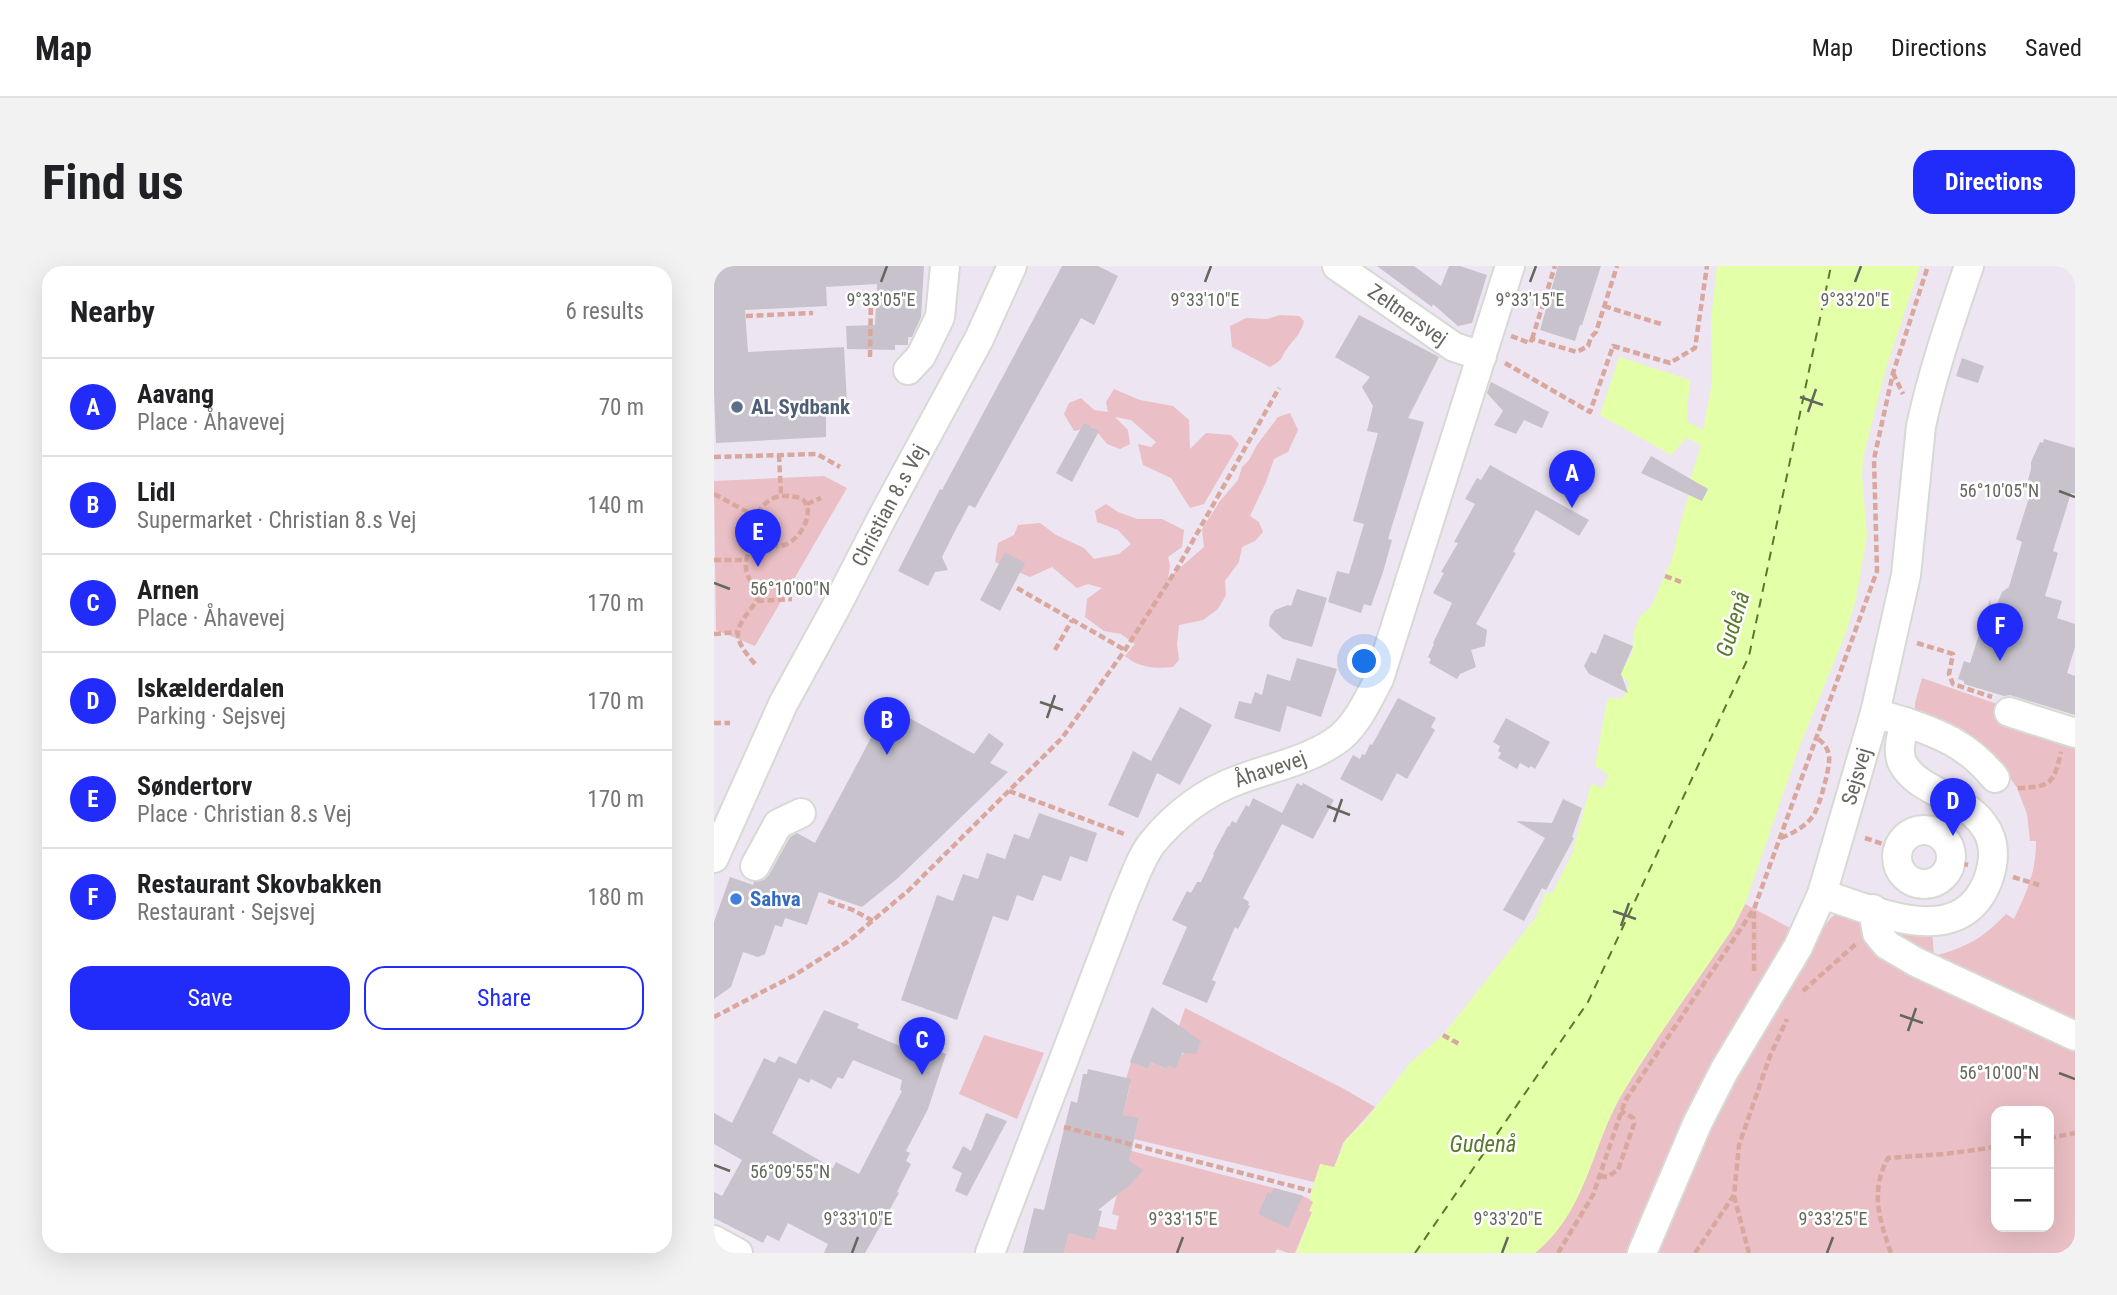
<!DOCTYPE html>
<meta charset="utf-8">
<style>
:root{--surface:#fff;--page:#f2f2f2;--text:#202124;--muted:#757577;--line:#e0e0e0;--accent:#212bfa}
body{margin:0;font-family:"Roboto Condensed",sans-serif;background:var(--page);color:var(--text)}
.controls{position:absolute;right:21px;bottom:21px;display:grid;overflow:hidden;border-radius:14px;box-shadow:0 7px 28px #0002}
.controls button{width:63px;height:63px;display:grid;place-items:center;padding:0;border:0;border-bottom:2px solid var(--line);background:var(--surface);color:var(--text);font:35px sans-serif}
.you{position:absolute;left:651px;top:396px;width:24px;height:24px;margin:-18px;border:5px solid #fff;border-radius:50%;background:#1a73e8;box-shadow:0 0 0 10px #1a73e833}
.badge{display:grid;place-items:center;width:46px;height:46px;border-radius:50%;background:var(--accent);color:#fff;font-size:23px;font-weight:700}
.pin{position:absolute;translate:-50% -58px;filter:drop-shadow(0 2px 4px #0008)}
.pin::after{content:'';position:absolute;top:37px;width:24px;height:21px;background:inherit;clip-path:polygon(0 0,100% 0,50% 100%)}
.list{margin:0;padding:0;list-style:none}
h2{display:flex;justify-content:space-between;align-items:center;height:91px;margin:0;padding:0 28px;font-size:30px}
h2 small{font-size:23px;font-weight:400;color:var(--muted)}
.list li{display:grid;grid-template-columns:46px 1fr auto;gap:21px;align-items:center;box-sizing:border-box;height:98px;padding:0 28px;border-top:2px solid var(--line)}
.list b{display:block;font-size:26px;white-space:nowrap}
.list p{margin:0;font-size:23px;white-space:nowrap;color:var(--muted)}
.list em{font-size:23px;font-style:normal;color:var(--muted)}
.actions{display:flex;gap:14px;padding:21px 28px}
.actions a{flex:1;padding:16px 0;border:2px solid var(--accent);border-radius:21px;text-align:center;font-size:24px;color:var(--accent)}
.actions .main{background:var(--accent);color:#fff}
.map{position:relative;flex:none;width:1361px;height:987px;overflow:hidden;border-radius:21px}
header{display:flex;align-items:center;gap:42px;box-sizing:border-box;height:98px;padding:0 35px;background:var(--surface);border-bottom:2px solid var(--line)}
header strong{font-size:33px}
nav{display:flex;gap:38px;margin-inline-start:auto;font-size:24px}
.intro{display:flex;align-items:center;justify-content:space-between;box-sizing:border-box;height:168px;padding:0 42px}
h1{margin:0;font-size:49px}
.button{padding:18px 32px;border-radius:21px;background:var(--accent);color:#fff;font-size:24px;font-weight:700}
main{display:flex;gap:42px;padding:0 42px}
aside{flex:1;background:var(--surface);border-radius:21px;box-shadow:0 7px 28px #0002}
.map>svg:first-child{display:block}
.green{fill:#eabfc5;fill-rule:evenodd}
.water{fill:#e3ffa7}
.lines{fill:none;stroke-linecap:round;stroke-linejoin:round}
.ferry{stroke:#5a7a29;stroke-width:2;stroke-dasharray:9 7;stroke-linecap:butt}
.building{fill:#c7c2cc;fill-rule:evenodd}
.minor-casing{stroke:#d6dad3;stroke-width:32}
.path{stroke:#d9a79e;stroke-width:4.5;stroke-dasharray:7 3.5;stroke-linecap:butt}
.minor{stroke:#fff;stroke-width:28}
.ticks{fill:none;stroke:#63675d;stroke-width:2.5}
.service-dot{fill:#5c6f8a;stroke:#fff;stroke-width:2.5}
.shop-dot{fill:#3f7fe0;stroke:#fff;stroke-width:2.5}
.labels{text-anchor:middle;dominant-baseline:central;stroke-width:5;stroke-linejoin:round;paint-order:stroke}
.street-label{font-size:21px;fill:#63675d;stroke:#fff}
.service-label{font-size:21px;font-weight:bold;fill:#4e5e75;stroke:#fff;text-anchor:start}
.shop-label{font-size:21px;font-weight:bold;fill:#366cbe;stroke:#fff;text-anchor:start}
.water-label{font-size:23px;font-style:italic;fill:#5a7a29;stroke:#fff}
.ticks-label{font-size:18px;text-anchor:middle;fill:#63675d;stroke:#fff;stroke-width:5;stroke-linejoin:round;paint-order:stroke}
</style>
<header>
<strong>Map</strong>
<nav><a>Map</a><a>Directions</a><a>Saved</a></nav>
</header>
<div class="intro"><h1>Find us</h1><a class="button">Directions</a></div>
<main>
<aside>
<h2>Nearby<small>6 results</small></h2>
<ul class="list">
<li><span class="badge">A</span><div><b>Aavang</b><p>Place · Åhavevej</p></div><em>70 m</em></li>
<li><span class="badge">B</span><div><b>Lidl</b><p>Supermarket · Christian 8.s Vej</p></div><em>140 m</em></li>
<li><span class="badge">C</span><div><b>Arnen</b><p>Place · Åhavevej</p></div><em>170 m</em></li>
<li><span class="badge">D</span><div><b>Iskælderdalen</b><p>Parking · Sejsvej</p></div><em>170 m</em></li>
<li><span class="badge">E</span><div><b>Søndertorv</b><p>Place · Christian 8.s Vej</p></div><em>170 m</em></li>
<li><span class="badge">F</span><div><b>Restaurant Skovbakken</b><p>Restaurant · Sejsvej</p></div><em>180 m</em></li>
</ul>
<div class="actions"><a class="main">Save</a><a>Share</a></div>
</aside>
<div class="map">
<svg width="1361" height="987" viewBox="0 0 1361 987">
<rect width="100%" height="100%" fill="#ede5f1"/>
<g class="green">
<path d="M566,49L585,50L590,55C587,67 582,71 575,80C566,91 571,93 556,101L518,81L516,60L532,52L553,53Z"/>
<path d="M400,123L426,134L459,140L475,154L476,183L492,167L517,169L525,178L490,238L476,242L457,212L429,199L424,178L437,181L442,176L417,154L401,151L414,164L416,178L406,183L393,178L379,161L360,165L350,148L355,137L367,132L380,144L394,146L392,136Z"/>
<path d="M576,147L584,164L574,186L560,193L552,216L536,250L545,256L549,266L541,275L528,281L525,296L511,315L512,329L504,343L489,354L465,359L463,378L465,394L459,401C442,403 425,402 411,390L421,378L407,368L390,365L371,351L373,333L388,322L374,318L363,322L338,301L316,311L281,296L284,277L300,269L304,259L326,257L342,269L370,282L380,293L405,288L417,278L404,264L383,256L381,245L392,238L404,246L423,253H448L470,264L468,281L454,291L456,300L454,312L490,281L488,263L506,235L524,214L528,201L535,194L543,179L564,151Z"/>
<path d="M110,210L133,222L41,380L2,364L0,215Z"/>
<path d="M1208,412L1286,439L1284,456L1341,474L1361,483V987H821C873,944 877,881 908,828C942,771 982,717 1019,662L1031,638L1099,674L1117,652L1130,642L1142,652L1160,677L1173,662L1218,664L1220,690C1253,681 1268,673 1292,648L1300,653C1313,625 1322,607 1322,575H1316L1313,548L1303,522L1292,505L1201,445V437ZM1282,845H1335V961H1282Z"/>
<path d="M471,742L630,823L661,841L629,877L620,902L607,898L600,916L420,873L425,853L409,849L416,819L411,817L417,796L434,803L437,796L453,803L454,800L462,803L467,789L486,778C482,768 473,767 464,763Z"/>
<path d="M270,769L330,787L303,853L245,828Z"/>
<path d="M410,883L587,929L599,935L598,946L581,987H574L563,983L561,987H350L355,967L381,973L384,960L402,964L405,950L398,948L412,893Z"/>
</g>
<path class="water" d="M1003,0H1206L1171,106L1150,188L1148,209L1153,269L1142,333L1133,364L1086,479L1031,638L1019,662C982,717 942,771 908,828C877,881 873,945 821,987H582L598,946L595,945L599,936L596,934L597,926L606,898L620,901L632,873L650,856L696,797L729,769L822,651L832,626L838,628L858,588L877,518L889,522L894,508L881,500L893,435L896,432L908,433L915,419L914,415L905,409L917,389L919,381V369L926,350L937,341L958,293L967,255L979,216L976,214L987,179L973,172L957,189L886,149L905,91L976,114C976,129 971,142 974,156L989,164L998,117L997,53Z"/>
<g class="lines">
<path class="ferry" d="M701,987L874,736L1035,390L1117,0"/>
</g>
<g class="building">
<path d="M0,0H210L207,51L198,71H194V79H181V84L133,83L132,60L161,59L163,18L112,21L113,40L31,44L34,86L130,81L133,137L112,138V171L2,177L0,125Z"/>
<path d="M348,0H384L404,10L380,59L367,52L261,242L255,239L240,267L228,291L234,304L221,306L214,320L184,305L226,223L228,224Z"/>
<path d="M663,0H700L727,20L735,0H746L773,9L758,57L744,60L719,38L718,41Z"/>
<path d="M844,0H887L868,59H866L861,75L826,64Z"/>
<path d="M645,49L725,91L694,152L710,156L674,273L678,274L669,306L657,340L650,338L647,347L614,336L623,305L635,308L650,258L639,255L664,167L653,165L659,140L648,121L656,111L621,91Z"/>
<path d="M1248,92L1270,100L1264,117L1242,110Z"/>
<path d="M777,116L835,146L828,162L810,154L802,168L780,159L789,145L773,127Z"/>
<path d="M370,157L385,165L358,216L342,207Z"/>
<path d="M1330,173L1361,182V228L1357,227L1339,285L1344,287L1331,330L1348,335L1343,352L1361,358V381L1353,407L1361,410V449L1296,429L1290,430L1250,418V415L1244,413L1250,395L1256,397L1276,334L1279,348L1288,326L1295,321L1308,276L1302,273L1319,219L1317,218L1318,215L1314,214L1317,203V196L1326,176L1329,177Z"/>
<path d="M937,190L994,223L988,235L927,207Z"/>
<path d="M776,199L875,254L865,270L822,244L799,286L802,287L762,358L773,364L771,380L757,384L762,401L746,408L743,413L715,397L717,393L714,391L720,378L719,377L738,337L719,327L730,307L727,306L744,277L740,276L761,238L751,233L763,212L767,214Z"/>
<path d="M291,286L311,297L286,345L266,334Z"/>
<path d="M583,323L613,332L598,381L569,373L555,360L556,351L561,344L574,339L577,340Z"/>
<path d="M890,368L919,380L907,408L914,427L875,408L870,400L877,386L882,388Z"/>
<path d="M583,392L623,403L607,451L573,440L566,466L520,452L525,435L537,438L541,426L548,429L553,408L576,415Z"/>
<path d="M684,432L722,452L717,461L721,464L693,513L683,507L668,535L626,513L639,489L646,493L648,488L651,489L656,478L658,479Z"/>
<path d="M174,440L260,488L275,467L290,478L276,497L294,506L184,612L148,641L105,626L93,659L71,652L68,661L61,659L51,688L44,691L29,686L17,721L0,733V656L16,611L39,619L40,616L50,614L55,609L76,571L83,567L101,577Z"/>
<path d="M466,441L498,459L466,519L443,507L424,552L394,539L419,485L437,495Z"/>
<path d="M792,452L836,476L821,503L817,500L815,502L806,497L803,503L784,492L787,487L784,485L786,480L779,476Z"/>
<path d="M583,517L588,520L589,517L620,534L599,573L568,558L529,632L535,636L534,639L536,640L524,663L521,661L498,714L502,716L493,737L448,718L473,661L458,654L473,625L477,627L483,616H487L500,589L499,588L514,560L515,561L518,555L522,557L532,539L535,541L539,532L568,547Z"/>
<path d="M849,533L868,542L858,571L860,572L832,624L828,622L810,655L789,644L831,572L802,555L838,557Z"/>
<path d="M325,547L383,567L373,596L356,590L347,615L329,609L319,635L303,629L294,655L279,650L243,754L187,734L223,629L239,635L249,608L264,613L273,587L291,593L300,568L315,573Z"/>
<path d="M438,741L487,775L482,788L468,787L462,803L454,800L453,803L437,796L434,803L416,796Z"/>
<path d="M110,744L145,758L143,762L198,785L201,777L232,788L214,843L192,885L196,887L192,895L197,898L183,926L185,927L151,987H110L114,978L74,957L65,975L53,969L49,977L0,952V926L8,930L28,894L0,878V847L18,857L50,792L61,797L65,790L82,798ZM139,794L188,814L186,824L188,825L145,908L122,896L119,902L58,867L85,812L95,817L97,813L117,823L124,811L129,813Z"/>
<path d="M374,803L417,813L409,849L425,852L415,895L429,904L417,918L384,944L388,945L381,974L355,967L350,987H309L320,942L330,944L357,835L363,837L369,808H373Z"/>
<path d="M272,847L293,855L253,930L241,925L248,907L238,902L249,880L257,885Z"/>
<path d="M560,922L589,930L574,962L544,948L554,926L557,928Z"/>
</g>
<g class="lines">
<defs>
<g id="minor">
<path id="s1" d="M623,0L740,81L768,90"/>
<path d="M194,104L207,90L226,51L231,0"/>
<path d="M1295,446L1361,467"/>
<path d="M1191,456C1229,469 1255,480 1281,512"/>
<circle cx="1210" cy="591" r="27"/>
<path id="s2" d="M0,592L69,438L121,343L169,250L265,73L298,0"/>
<path d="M41,600L64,558L87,547"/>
<path d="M1108,628C1160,644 1246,687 1274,614C1281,594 1282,575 1269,558C1249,530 1204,526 1189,498C1182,486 1188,468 1191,456L1161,447"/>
<path d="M1159,643L1163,667L1173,679L1202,696L1361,770"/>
<path d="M0,974L24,987"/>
<path id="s3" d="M276,987L411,633C419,616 427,590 439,576C461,549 491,526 524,514C558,501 598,494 627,471C644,456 655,432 665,413L796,0"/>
<path id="s4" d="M928,987L983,858L1010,805L1084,681L1108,628L1161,447L1192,309L1207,160C1219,105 1237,53 1255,0"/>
</g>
</defs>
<use href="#minor" class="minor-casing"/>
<g class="path">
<path d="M809,34L829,40"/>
<path d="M890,40L950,59"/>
<path d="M32,50L99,47"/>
<path d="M797,70L816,77L818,73L863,86L874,80L877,71L882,66L903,0"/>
<path d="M818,73L841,0"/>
<path d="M156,91L157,30"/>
<path d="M791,97L876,146L899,80L956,97L981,82L993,0"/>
<path d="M1179,107L1189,128"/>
<path d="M65,189L67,229"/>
<path d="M0,191L103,188L126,201"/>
<path d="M0,228L41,250"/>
<path d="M93,238L107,232"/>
<path d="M0,294H32"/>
<path d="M951,310L967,316"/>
<path d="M303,322L411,384"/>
<path d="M43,335L78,333"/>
<path d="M0,368L23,366"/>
<path d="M1203,377L1239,388L1235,408L1239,418L1278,431"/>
<path d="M341,384L358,354"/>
<path d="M41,398C16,369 20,364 43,335C43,323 36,317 33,307C29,296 35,280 44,273L41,250C52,234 61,227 81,231C87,231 91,234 93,240C98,255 80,281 64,280C58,279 50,275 44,273"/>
<path d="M0,457H16"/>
<path d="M1304,522C1336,521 1340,518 1347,486"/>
<path d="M295,525L413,569"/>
<path d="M1067,572C1079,567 1091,561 1099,550C1105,542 1117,499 1115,490C1114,482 1109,476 1103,472"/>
<path d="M1151,572L1184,583"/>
<path d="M1237,595L1254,599"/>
<path d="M1299,611L1325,619"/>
<path d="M114,635L139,644L159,655"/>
<path d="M1040,705V643"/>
<path d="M1089,725L1143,677"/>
<path d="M0,751L79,710L133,676L194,625L348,472L411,384L464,301L565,122"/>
<path d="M729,769L745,778"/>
<path d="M350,861L597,925"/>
<path d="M1335,872L1361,867"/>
<path d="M886,910L893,911L904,904L920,858L919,852L907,845"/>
<path d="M1020,930L1035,987"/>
<path d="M844,987L879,929L911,835L1040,643L1163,305L1160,193L1179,107L1214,0"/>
<path d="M981,987L1020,929L1025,879L1056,790L1073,753"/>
<path d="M1177,987C1165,953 1156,925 1174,892L1231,888L1282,881"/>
</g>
<use href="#minor" class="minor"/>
</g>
<path class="ticks" d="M167,16L173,0M491,16L497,0M816,16L822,0M1141,16L1147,0M1086,131L1109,139M1094,146L1102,123M1345,225L1361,231M0,317L16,323M326,436L349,444M333,452L341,429M613,540L636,549M620,556L628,533M899,645L922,653M907,660L915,637M1186,749L1209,757M1194,765L1202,742M1345,807L1361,813M0,899L16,905M138,987L144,971M463,987L469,971M788,987L794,971M1113,987L1119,971"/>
<circle class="service-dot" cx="23" cy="141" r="7"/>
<circle class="shop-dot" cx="22" cy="633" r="7"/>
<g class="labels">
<g class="street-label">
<text stroke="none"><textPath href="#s1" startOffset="86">Zeltnersvej</textPath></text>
<text stroke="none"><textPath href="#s2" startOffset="394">Christian 8.s Vej</textPath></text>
<text stroke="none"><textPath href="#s3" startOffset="583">Åhavevej</textPath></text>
<text stroke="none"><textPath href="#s4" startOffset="525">Sejsvej</textPath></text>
</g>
<g class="service-label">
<text x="37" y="141">AL Sydbank</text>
</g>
<g class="shop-label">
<text x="36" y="633">Sahva</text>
</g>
<g class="water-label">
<text transform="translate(1019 358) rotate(-73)">Gudenå</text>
<text x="769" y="878">Gudenå</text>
</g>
</g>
<g class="ticks-label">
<text x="167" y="40">9°33'05"E</text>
<text x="491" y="40">9°33'10"E</text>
<text x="816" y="40">9°33'15"E</text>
<text x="1141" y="40">9°33'20"E</text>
<text x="1285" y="231">56°10'05"N</text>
<text x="76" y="329">56°10'00"N</text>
<text x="1285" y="813">56°10'00"N</text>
<text x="76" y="912">56°09'55"N</text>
<text x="144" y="959">9°33'10"E</text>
<text x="469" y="959">9°33'15"E</text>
<text x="794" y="959">9°33'20"E</text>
<text x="1119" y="959">9°33'25"E</text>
</g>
</svg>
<div class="controls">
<button>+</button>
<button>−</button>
</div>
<div class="you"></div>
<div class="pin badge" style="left:858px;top:242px">A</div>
<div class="pin badge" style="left:173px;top:489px">B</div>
<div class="pin badge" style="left:208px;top:809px">C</div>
<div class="pin badge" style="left:1239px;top:570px">D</div>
<div class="pin badge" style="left:44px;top:301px">E</div>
<div class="pin badge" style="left:1286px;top:395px">F</div>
</div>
</main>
